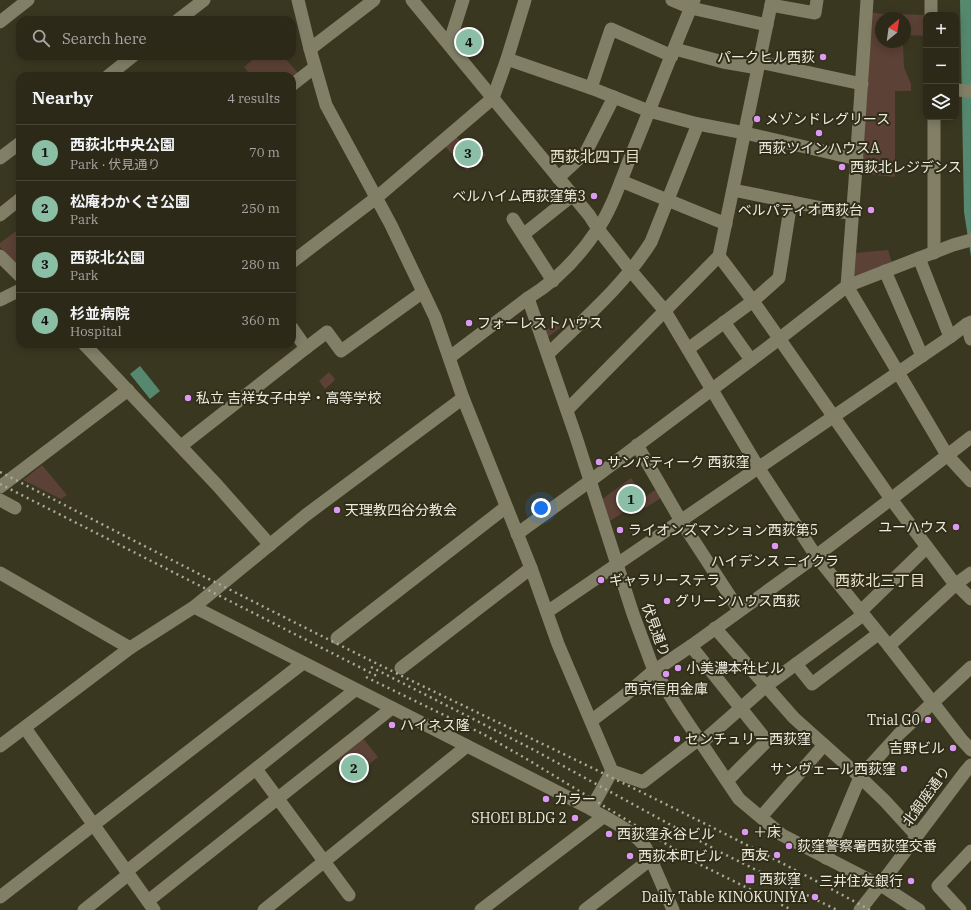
<!DOCTYPE html>
<meta charset="utf-8">
<style>
:root{--surface:#2c2919;--page:#343122;--text:#f1f3f6;--muted:#a6a6a2;--line:#484538;--accent:#8abfa5}
body{margin:0;font-family:"IBM Plex Serif","Noto Sans JP",serif;background:var(--page);color:var(--text)}
.controls{position:absolute;right:12px;top:12px;display:grid;overflow:hidden;border-radius:8px;box-shadow:0 2px 10px #0003}
.controls button{width:36px;height:36px;display:grid;place-items:center;padding:0;border:0;border-bottom:1px solid var(--line);background:var(--surface);color:var(--text);font:20px sans-serif}
.compass{position:absolute;left:875px;top:12px;width:36px;height:36px;border-radius:50%;background:var(--surface);box-shadow:0 2px 10px #0003;rotate:29deg}
.you{position:absolute;left:541px;top:508px;width:14px;height:14px;margin:-10px;border:3px solid #fff;border-radius:50%;background:#1a73e8;box-shadow:0 0 0 6px #1a73e833}
.badge{display:grid;place-items:center;width:26px;height:26px;border-radius:50%;background:var(--accent);color:#111;font-size:13px;font-weight:700}
.pin{position:absolute;translate:-50% -50%;border:2px solid #fff;box-shadow:0 1px 4px #0006}
.list{margin:0;padding:0;list-style:none}
h2{display:flex;justify-content:space-between;align-items:center;height:52px;margin:0;padding:0 16px;font-size:17px}
h2 small{font-size:13px;font-weight:400;color:var(--muted)}
.list li{display:grid;grid-template-columns:26px 1fr auto;gap:12px;align-items:center;box-sizing:border-box;height:56px;padding:0 16px;border-top:1px solid var(--line)}
.list b{display:block;font-size:15px;white-space:nowrap}
.list p{margin:0;font-size:13px;white-space:nowrap;color:var(--muted)}
.list em{font-size:13px;font-style:normal;color:var(--muted)}
.icon{flex:none;width:22px;height:22px;fill:none;stroke:currentColor;stroke-width:2;stroke-linecap:round;stroke-linejoin:round}
.map{position:relative;flex:none;width:971px;height:910px;overflow:hidden}
.search{position:absolute;background:var(--surface);box-shadow:0 2px 10px #0003;left:16px;top:16px;width:280px;height:44px;display:flex;align-items:center;gap:10px;box-sizing:border-box;padding:0 14px;border-radius:12px;color:var(--muted);font-size:15px}
.panel{position:absolute;background:var(--surface);box-shadow:0 2px 10px #0003;left:16px;top:72px;width:280px;height:276px;border-radius:12px}
.map>svg:first-child{display:block}
.green{fill:#5b4136}
.water{fill:#55886e}
.lines{fill:none;stroke-linecap:round;stroke-linejoin:round}
.minor{stroke:#827f67;stroke-width:13}
.rail{stroke:#abaa99;stroke-width:2.5;stroke-dasharray:2 4;stroke-linecap:butt}
.poi-dot{fill:#dc99f4;stroke:#302d18;stroke-width:1.5}
.labels{text-anchor:middle;dominant-baseline:central;stroke-width:4;stroke-linejoin:round;paint-order:stroke}
.poi-label{font-size:14px;fill:#edecdf;stroke:#302d18;text-anchor:start}
.street-label{font-size:14px;fill:#edecdf;stroke:#302d18}
.neighbourhood-label{font-size:15px;fill:#e5e3c8;stroke:#302d18}
</style>
<div class="map">
<svg width="971" height="910" viewBox="0 0 971 910">
<rect width="100%" height="100%" fill="#3a3721"/>
<g class="green">
<path d="M869,12L896,16V14L927,15H926V36L905,35V18H881V42H903L904,67L911,84V91H895V177L858,173Z"/>
<path d="M257,56H283L298,73L292,77V76H251L244,67Z"/>
<path d="M455,135L467,150L476,143L486,155L467,171L444,145Z"/>
<path d="M20,228V268L0,247V243Z"/>
<path d="M888,250L892,263L851,277L854,253Z"/>
<path d="M559,321L563,326L548,337L546,330Z"/>
<path d="M329,372L335,379L334,381L325,389L319,381Z"/>
<path d="M42,465L67,495L61,499L23,480Z"/>
<path d="M631,478L644,498L659,487L664,496L645,508L639,502L610,521L601,500Z"/>
<path d="M362,737L378,757L352,778L336,757Z"/>
</g>
<g class="water">
<path d="M960,0H971V257L964,212Z"/>
<path d="M140,366L160,391L150,399L130,374Z"/>
</g>
<g class="lines">
<g class="minor">
<path d="M298,0L310,49L326,105L391,225L435,317L463,398L531,568L558,644L612,771L643,782L695,742L697,736"/>
<path d="M412,0L589,215L598,229L631,271L665,311L758,467L816,556L889,646L961,739L971,750"/>
<path d="M672,0L691,8L767,25"/>
<path d="M867,0L855,181L847,286L947,455L971,481"/>
<path d="M931,0V15"/>
<path d="M771,5L815,13L817,0"/>
<path d="M178,20L204,0"/>
<path d="M0,22L28,0"/>
<path d="M449,44L463,0"/>
<path d="M310,49L374,0"/>
<path d="M675,49L723,62L758,68"/>
<path d="M507,59L591,88L649,111L698,124L745,133L857,159"/>
<path d="M759,62L862,84"/>
<path d="M108,76L133,56"/>
<path d="M292,85L315,67"/>
<path d="M591,88L611,29L672,56"/>
<path d="M956,90L971,91"/>
<path d="M934,117V253"/>
<path d="M0,158L20,143"/>
<path d="M558,178L586,152L614,97"/>
<path d="M621,181L726,224"/>
<path d="M733,190L852,214"/>
<path d="M0,215L20,199"/>
<path d="M513,219L553,281"/>
<path d="M524,234L573,195"/>
<path d="M0,256L20,276"/>
<path d="M719,256L753,301L891,499L951,579L971,599"/>
<path d="M919,258L950,337"/>
<path d="M292,262L376,198L493,98L507,59L525,0"/>
<path d="M885,271L922,356"/>
<path d="M528,298L576,437L633,614L653,668L679,710L739,799L782,835L887,889L919,910"/>
<path d="M0,300L20,290"/>
<path d="M724,322L751,360"/>
<path d="M967,324L971,339"/>
<path d="M292,328L306,348"/>
<path d="M84,344L217,485L270,545"/>
<path d="M688,349L753,301L779,278L791,202"/>
<path d="M548,354C584,319 624,285 651,242L698,124"/>
<path d="M450,357L528,298C556,281 579,257 597,230C611,211 621,180 630,158C652,105 672,52 694,0"/>
<path d="M567,410L719,256L772,0"/>
<path d="M637,445L681,521L739,610"/>
<path d="M181,446L306,348L327,332L341,351L423,292"/>
<path d="M0,487L128,390"/>
<path d="M0,500L15,508"/>
<path d="M517,534L590,481L779,339L847,286L953,245L971,240"/>
<path d="M0,573L130,648"/>
<path d="M194,607L591,809C609,820 633,830 646,848L673,910"/>
<path d="M547,612C681,520 815,428 950,337L967,324L971,322"/>
<path d="M860,612L927,547"/>
<path d="M715,628L794,718L860,777L885,801L917,836"/>
<path d="M337,638L506,507"/>
<path d="M691,646L767,741L727,781"/>
<path d="M889,646L956,584L971,573"/>
<path d="M796,664L812,684L878,634"/>
<path d="M401,668L531,568"/>
<path d="M591,721L624,696L651,673L691,646L816,556L891,499L971,437"/>
<path d="M25,728L154,910"/>
<path d="M701,743L766,686L863,615"/>
<path d="M0,746L130,648L194,607L306,515L463,398"/>
<path d="M256,769L349,895"/>
<path d="M591,809L612,771"/>
<path d="M761,817L824,745"/>
<path d="M826,858L860,777L899,734L971,667"/>
<path d="M127,871L355,690"/>
<path d="M0,897L303,663"/>
<path d="M148,901L392,708"/>
<path d="M84,910L129,874"/>
<path d="M264,910L467,746"/>
<path d="M481,910L603,817"/>
<path d="M585,910L651,859"/>
<path d="M860,910L889,873L965,772L971,765"/>
<path d="M960,910L938,886L971,851"/>
</g>
<g class="rail">
<path d="M0,472C135,541 270,611 406,678C561,753 718,827 870,910"/>
<path d="M0,484L377,676"/>
<path d="M371,667L534,750L722,853L837,910"/>
<path d="M366,677L483,734L525,758L699,864L792,910"/>
</g>
</g>
<g class="poi-dot">
<circle cx="823" cy="57" r="4"/>
<circle cx="757" cy="119" r="4"/>
<circle cx="819" cy="133" r="4"/>
<circle cx="842" cy="167" r="4"/>
<circle cx="594" cy="196" r="4"/>
<circle cx="871" cy="210" r="4"/>
<circle cx="469" cy="323" r="4"/>
<circle cx="188" cy="398" r="4"/>
<circle cx="599" cy="462" r="4"/>
<circle cx="337" cy="510" r="4"/>
<circle cx="956" cy="527" r="4"/>
<circle cx="620" cy="530" r="4"/>
<circle cx="775" cy="546" r="4"/>
<circle cx="601" cy="580" r="4"/>
<circle cx="667" cy="601" r="4"/>
<circle cx="678" cy="668" r="4"/>
<circle cx="666" cy="674" r="4"/>
<circle cx="928" cy="720" r="4"/>
<circle cx="392" cy="725" r="4"/>
<circle cx="677" cy="739" r="4"/>
<circle cx="953" cy="748" r="4"/>
<circle cx="904" cy="769" r="4"/>
<circle cx="546" cy="799" r="4"/>
<circle cx="575" cy="818" r="4"/>
<circle cx="745" cy="832" r="4"/>
<circle cx="609" cy="834" r="4"/>
<circle cx="789" cy="846" r="4"/>
<circle cx="777" cy="855" r="4"/>
<circle cx="630" cy="856" r="4"/>
<rect x="745" y="874" width="10" height="10" rx="2"/>
<circle cx="911" cy="881" r="4"/>
<circle cx="815" cy="897" r="4"/>
</g>
<g class="labels">
<g class="poi-label">
<text x="815" y="57" text-anchor="end">パークヒル西荻</text>
<text x="765" y="119">メゾンドレグリース</text>
<text x="819" y="148" text-anchor="middle">西荻ツインハウスA</text>
<text x="850" y="167">西荻北レジデンス</text>
<text x="586" y="196" text-anchor="end">ベルハイム西荻窪第3</text>
<text x="863" y="210" text-anchor="end">ベルパティオ西荻台</text>
<text x="477" y="323">フォーレストハウス</text>
<text x="196" y="398">私立 吉祥女子中学・高等学校</text>
<text x="607" y="462">サンパティーク 西荻窪</text>
<text x="345" y="510">天理教四谷分教会</text>
<text x="948" y="527" text-anchor="end">ユーハウス</text>
<text x="628" y="530">ライオンズマンション西荻第5</text>
<text x="775" y="561" text-anchor="middle">ハイデンス ニイクラ</text>
<text x="609" y="580">ギャラリーステラ</text>
<text x="675" y="601">グリーンハウス西荻</text>
<text x="686" y="668">小美濃本社ビル</text>
<text x="666" y="689" text-anchor="middle">西京信用金庫</text>
<text x="920" y="720" text-anchor="end">Trial G0</text>
<text x="400" y="725">ハイネス隆</text>
<text x="685" y="739">センチュリー西荻窪</text>
<text x="945" y="748" text-anchor="end">吉野ビル</text>
<text x="896" y="769" text-anchor="end">サンヴェール西荻窪</text>
<text x="554" y="799">カラー</text>
<text x="567" y="818" text-anchor="end">SHOEI BLDG 2</text>
<text x="753" y="832">＋床</text>
<text x="617" y="834">西荻窪永谷ビル</text>
<text x="797" y="846">荻窪警察署西荻窪交番</text>
<text x="769" y="855" text-anchor="end">西友</text>
<text x="638" y="856">西荻本町ビル</text>
<text x="759" y="879">西荻窪</text>
<text x="903" y="881" text-anchor="end">三井住友銀行</text>
<text x="807" y="897" text-anchor="end">Daily Table KINOKUNIYA</text>
</g>
<g class="street-label">
<text transform="translate(656 630) rotate(70)">伏見通り</text>
<text transform="translate(926 796) rotate(-54)">北銀座通り</text>
</g>
<g class="neighbourhood-label">
<text x="595" y="156">西荻北四丁目</text>
<text x="880" y="580">西荻北三丁目</text>
</g>
</g>
</svg>
<div class="controls">
<button>+</button>
<button>−</button>
<button><svg class="icon" aria-label="layers" viewBox="0 0 24 24"><path d="M12 4l9 5-9 5-9-5zM3 14l9 5 9-5"/></svg></button>
</div>
<svg class="compass" viewBox="-18 -18 36 36"><path d="M0-13l5 13h-10z" fill="#e53935"/><path d="M0 13l5-13h-10z" fill="#a6a6a2"/></svg>
<div class="you"></div>
<div class="pin badge" style="left:631px;top:499px">1</div>
<div class="pin badge" style="left:354px;top:768px">2</div>
<div class="pin badge" style="left:468px;top:153px">3</div>
<div class="pin badge" style="left:469px;top:42px">4</div>
<div class="search"><svg class="icon" aria-label="search" viewBox="0 0 24 24"><circle cx="10" cy="10" r="6"/><path d="M15 15l6 6"/></svg>Search here</div>
<section class="panel">
<h2>Nearby<small>4 results</small></h2>
<ul class="list">
<li><span class="badge">1</span><div><b>西荻北中央公園</b><p>Park · 伏見通り</p></div><em>70 m</em></li>
<li><span class="badge">2</span><div><b>松庵わかくさ公園</b><p>Park</p></div><em>250 m</em></li>
<li><span class="badge">3</span><div><b>西荻北公園</b><p>Park</p></div><em>280 m</em></li>
<li><span class="badge">4</span><div><b>杉並病院</b><p>Hospital</p></div><em>360 m</em></li>
</ul>
</section>
</div>
